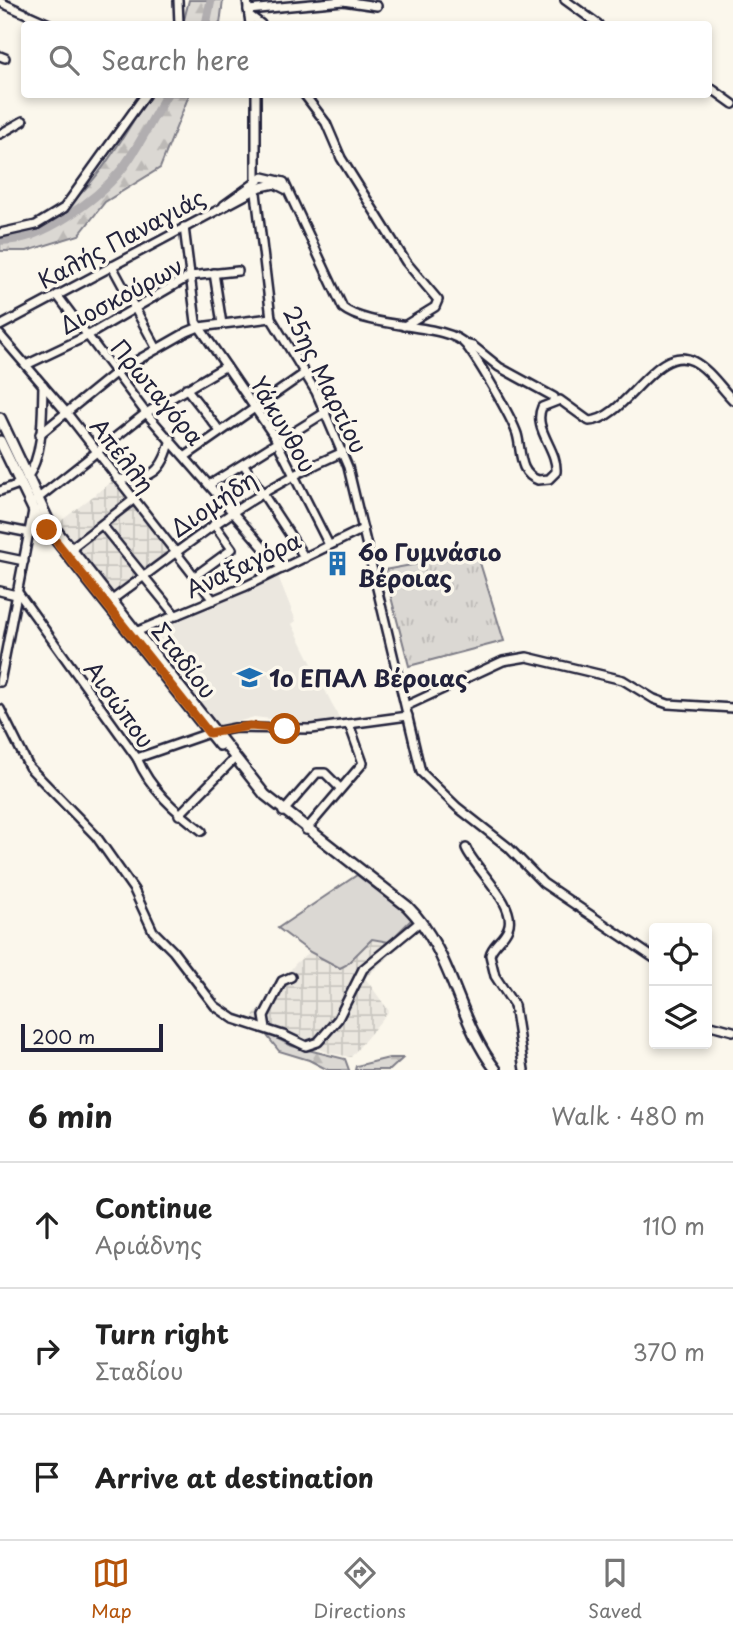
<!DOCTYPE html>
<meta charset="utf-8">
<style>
:root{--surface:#fff;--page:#f6f6f6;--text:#222;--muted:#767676;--line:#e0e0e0;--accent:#b45309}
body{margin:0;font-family:"Playpen Sans",sans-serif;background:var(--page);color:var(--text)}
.controls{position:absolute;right:21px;bottom:21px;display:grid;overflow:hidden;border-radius:7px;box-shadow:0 4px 10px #0003}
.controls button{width:63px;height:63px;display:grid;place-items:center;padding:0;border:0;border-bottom:2px solid var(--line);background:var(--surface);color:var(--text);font:35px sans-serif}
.scale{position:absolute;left:21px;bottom:18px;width:142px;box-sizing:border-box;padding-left:7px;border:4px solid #22223b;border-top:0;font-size:19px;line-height:24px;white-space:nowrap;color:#22223b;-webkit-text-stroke:5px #fbf7ec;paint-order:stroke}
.stop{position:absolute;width:21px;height:21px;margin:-16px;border:5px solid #b45309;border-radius:50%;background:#fff}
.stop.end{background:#b45309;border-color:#fff;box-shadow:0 2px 7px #0008}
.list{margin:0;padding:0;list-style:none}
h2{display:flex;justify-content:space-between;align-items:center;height:91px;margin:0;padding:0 28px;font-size:30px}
h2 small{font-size:23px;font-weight:400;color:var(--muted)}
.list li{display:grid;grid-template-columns:46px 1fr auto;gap:21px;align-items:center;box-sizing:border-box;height:126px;padding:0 28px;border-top:2px solid var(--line)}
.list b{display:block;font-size:26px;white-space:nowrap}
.list p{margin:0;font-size:23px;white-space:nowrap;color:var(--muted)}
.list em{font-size:23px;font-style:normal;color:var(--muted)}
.icon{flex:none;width:38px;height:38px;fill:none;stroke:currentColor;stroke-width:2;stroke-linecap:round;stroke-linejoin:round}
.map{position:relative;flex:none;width:733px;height:1070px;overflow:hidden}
.search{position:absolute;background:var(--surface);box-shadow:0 4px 10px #0003;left:21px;right:21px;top:21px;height:77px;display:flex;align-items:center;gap:18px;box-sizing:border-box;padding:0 24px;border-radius:7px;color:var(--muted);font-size:26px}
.sheet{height:469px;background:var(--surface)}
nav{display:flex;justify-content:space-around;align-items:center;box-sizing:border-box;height:98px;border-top:2px solid var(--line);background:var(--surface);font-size:19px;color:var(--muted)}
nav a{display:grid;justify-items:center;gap:4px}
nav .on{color:var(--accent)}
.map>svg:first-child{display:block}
.built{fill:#ebe7df}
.industrial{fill:url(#industrial-grid)}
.grass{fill:#dbd8d3;stroke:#7e7d87;stroke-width:2}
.forest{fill:url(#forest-firs);stroke:#7e7d87;stroke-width:2}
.park{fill:url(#park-tufts);stroke:#7e7d87;stroke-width:2}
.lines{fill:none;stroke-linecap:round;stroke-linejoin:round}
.river{stroke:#b1aeb0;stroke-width:9}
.minor-casing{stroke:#22223b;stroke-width:12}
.major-casing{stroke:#22223b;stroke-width:14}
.minor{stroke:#fbf7ec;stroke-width:7}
.major{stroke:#fbf7ec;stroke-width:9}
.route{stroke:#b45309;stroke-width:9}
.labels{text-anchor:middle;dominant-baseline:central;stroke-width:7;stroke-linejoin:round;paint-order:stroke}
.street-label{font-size:23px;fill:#22223b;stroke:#fbf7ec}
.poi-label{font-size:23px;font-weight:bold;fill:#22223b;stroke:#fbf7ec;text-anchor:start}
</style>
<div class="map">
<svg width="733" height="1070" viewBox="0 0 733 1070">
<defs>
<pattern id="industrial-grid" width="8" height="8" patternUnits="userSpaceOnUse" patternTransform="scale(1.75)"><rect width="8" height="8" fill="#ebe7df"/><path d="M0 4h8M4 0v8" fill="none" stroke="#c9c6c0"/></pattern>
<pattern id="forest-firs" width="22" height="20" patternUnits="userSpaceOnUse" patternTransform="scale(1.75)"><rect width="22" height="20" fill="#dbd8d3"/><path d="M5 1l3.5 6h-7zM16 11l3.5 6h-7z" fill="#bcb9b6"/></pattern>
<pattern id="park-tufts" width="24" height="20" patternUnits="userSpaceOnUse" patternTransform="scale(1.75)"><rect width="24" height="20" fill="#dbd8d3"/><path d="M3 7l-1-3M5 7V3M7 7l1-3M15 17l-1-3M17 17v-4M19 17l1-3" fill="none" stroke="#bcb9b6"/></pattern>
</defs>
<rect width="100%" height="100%" fill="#fbf7ec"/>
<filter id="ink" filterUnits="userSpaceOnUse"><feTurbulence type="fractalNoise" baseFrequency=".0143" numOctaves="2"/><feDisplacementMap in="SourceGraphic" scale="14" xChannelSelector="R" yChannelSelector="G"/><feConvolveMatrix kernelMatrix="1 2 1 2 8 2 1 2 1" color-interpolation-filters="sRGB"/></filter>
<g filter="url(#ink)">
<path class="built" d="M278,576L296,621L292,624L340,720L312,724L254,717L224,726L216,724L149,637L153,632Z"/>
<g class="industrial">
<path d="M114,480L169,550L112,594L57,524Z"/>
<path d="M372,939L402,945L365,978L389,1011L351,1057L329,1053L251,1019L296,963L310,952L340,968L346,965Z"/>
</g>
<path class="grass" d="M357,875L413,918L389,942L372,939L346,965L340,968L310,952L278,928Z"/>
<g class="forest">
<path d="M189,0H223L220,24H183Z"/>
<path d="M149,95H189L160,168L105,202L79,235L27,251H0V232C10,230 23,231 32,227C86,208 121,140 149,95Z"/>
<path d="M264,1032L292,1046L345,1059L349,1070H328L309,1060L279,1051Z"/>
<path d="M389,1058H403L390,1070H355L356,1066Z"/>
</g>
<path class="park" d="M477,553L504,641L409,666L384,570Z"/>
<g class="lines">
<g class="river">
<path d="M206,24L211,0"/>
<path d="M0,240C39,243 98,199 122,169C139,147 152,119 167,94"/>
</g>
<defs>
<g id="minor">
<path d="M178,0L179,24"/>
<path d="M247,0L250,24"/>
<path d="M565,0L598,24"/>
<path d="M0,2L49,24"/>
<path d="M248,10L343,1L377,6"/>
<path d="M249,15L261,24"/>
<path d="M0,56L5,58"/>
<path d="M708,86L733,104"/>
<path d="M256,94V193L271,318L316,392L348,467L421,772L457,807L508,847L543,883L654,958"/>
<path d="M304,94L326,123L341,158L406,262L438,300L435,307L404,326"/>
<path d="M0,134L23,121"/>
<path d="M224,205L263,177L284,182L343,308C369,329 449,323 466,345C478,360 511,416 517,434C522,451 518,473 538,480L549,479L556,472C558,449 532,429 542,407L560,400L589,421C626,420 656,342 693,361C709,369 721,388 733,400"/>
<path d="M184,227L196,322L274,436L329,545"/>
<path d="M0,233L36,225L64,208L146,94"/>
<path d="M112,266L157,349"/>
<path d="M214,273L222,324"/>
<path d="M57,295L146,413L282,569"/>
<path d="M0,326L261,187L275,184L287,190"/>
<path d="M0,335L66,412L213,600"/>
<path d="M466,344L473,346L499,367L554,397L553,400"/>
<path d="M26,365L87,336L190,276L238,271"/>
<path d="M186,388L220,431"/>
<path d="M40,434L115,373L187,332L199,327L271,318"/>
<path d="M186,456L305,373"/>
<path d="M244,465L305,558"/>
<path d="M27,478C44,454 42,414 43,385"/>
<path d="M117,479C153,479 162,473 171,439"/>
<path d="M209,485L326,412"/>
<path d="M0,491L19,484"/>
<path d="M36,500L146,413L226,366"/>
<path d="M102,525L176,616"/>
<path d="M0,527L30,533"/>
<path d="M70,549L133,500"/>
<path d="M0,556L24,561"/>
<path d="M195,576L232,549L214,524"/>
<path d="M0,591L16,595"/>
<path d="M17,591L137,758C150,789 175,811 202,831"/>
<path d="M112,600C189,543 254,490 343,452"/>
<path d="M138,631L244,587L363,529"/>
<path d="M0,682L33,511"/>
<path d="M406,706L503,661L527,657L623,680L654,699L668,704L733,708"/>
<path d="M0,709L29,767L96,836L134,890L153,931L173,951L215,1006L234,1019L283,1035L306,1046L318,1042L338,1019L363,969L421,921"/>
<path d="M137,758L209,733L235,728L311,729L408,716"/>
<path d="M283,812L317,773H325L340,788"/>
<path d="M179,815L232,761"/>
<path d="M306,830L363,763L349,724"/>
<path d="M466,848C474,868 518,905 508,928C504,939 492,945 490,955L495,976L514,1005L524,1070"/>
<path d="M707,1024L733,1031"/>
<path d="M266,1028L264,1016L282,981L291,977"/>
</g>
<g id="major">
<path d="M0,418L48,520L265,795L407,906C453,952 457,1020 496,1070"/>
<path d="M0,441L36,515L219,745"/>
</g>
</defs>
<use href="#minor" class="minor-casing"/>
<use href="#major" class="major-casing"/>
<use href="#minor" class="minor"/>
<use href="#major" class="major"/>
</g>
</g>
<g class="lines" filter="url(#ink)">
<path class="route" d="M47,530L209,733L250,726L285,729"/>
</g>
<defs>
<symbol id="building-bare" viewBox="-9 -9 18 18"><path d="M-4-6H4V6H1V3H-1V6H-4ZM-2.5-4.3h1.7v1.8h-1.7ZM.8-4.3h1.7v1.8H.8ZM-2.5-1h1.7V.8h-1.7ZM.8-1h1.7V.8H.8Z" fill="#1f6fb2" stroke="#fbf7ec" stroke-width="2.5" paint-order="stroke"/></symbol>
<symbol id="school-bare" viewBox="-9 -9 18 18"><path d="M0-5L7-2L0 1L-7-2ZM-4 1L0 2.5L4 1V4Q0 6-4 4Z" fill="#1f6fb2" stroke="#fbf7ec" stroke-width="2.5" paint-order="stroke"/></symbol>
</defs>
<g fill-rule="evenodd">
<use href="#building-bare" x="320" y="546" width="35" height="35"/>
<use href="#school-bare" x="232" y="660" width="35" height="35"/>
</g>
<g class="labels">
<g class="street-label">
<text transform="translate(121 238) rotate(-28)">Καλής Παναγιάς</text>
<text transform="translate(121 295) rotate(-28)">Διοσκούρων</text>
<text transform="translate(326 379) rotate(64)">25ης Μαρτίου</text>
<text transform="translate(158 392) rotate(50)">Πρωταγόρα</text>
<text transform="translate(284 424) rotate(60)">Υάκυνθου</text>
<text transform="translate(123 455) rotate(52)">Απέλλη</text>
<text transform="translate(213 503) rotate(-34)">Διομήδη</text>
<text transform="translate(243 564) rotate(-25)">Αναξαγόρα</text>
<text transform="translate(185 660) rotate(52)">Σταδίου</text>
<text transform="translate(120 704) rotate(54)">Αισώπου</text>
</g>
<g class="poi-label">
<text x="358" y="551">6ο Γυμνάσιο<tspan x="358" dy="26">Βέροιας</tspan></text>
<text x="269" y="677">1ο ΕΠΑΛ Βέροιας</text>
</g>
</g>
</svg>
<div class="controls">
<button><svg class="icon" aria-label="locate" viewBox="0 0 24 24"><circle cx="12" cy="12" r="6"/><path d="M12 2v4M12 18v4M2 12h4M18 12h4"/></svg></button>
<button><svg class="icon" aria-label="layers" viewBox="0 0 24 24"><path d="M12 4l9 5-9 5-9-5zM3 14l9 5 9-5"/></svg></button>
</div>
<div class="scale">200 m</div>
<div class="stop" style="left:285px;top:729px"></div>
<div class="stop end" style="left:47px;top:530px"></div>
<div class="search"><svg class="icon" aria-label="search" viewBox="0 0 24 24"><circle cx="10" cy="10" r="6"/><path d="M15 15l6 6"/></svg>Search here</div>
</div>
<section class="sheet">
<h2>6 min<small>Walk · 480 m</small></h2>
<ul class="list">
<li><svg class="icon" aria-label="ahead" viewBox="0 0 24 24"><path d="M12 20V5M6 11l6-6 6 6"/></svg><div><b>Continue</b><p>Αριάδνης</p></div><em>110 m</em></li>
<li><svg class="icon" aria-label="right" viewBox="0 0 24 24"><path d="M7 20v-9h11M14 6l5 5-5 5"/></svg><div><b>Turn right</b><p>Σταδίου</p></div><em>370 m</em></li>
<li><svg class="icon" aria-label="arrive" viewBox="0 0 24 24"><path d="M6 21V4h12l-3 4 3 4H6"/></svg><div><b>Arrive at destination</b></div></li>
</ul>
</section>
<nav>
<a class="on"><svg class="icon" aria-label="map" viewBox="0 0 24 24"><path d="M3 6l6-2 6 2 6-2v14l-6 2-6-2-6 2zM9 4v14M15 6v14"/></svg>Map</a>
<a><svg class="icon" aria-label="directions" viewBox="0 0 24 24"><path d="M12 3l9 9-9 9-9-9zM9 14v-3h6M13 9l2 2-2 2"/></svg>Directions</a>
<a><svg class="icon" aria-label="saved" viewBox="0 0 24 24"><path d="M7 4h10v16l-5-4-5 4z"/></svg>Saved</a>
</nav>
